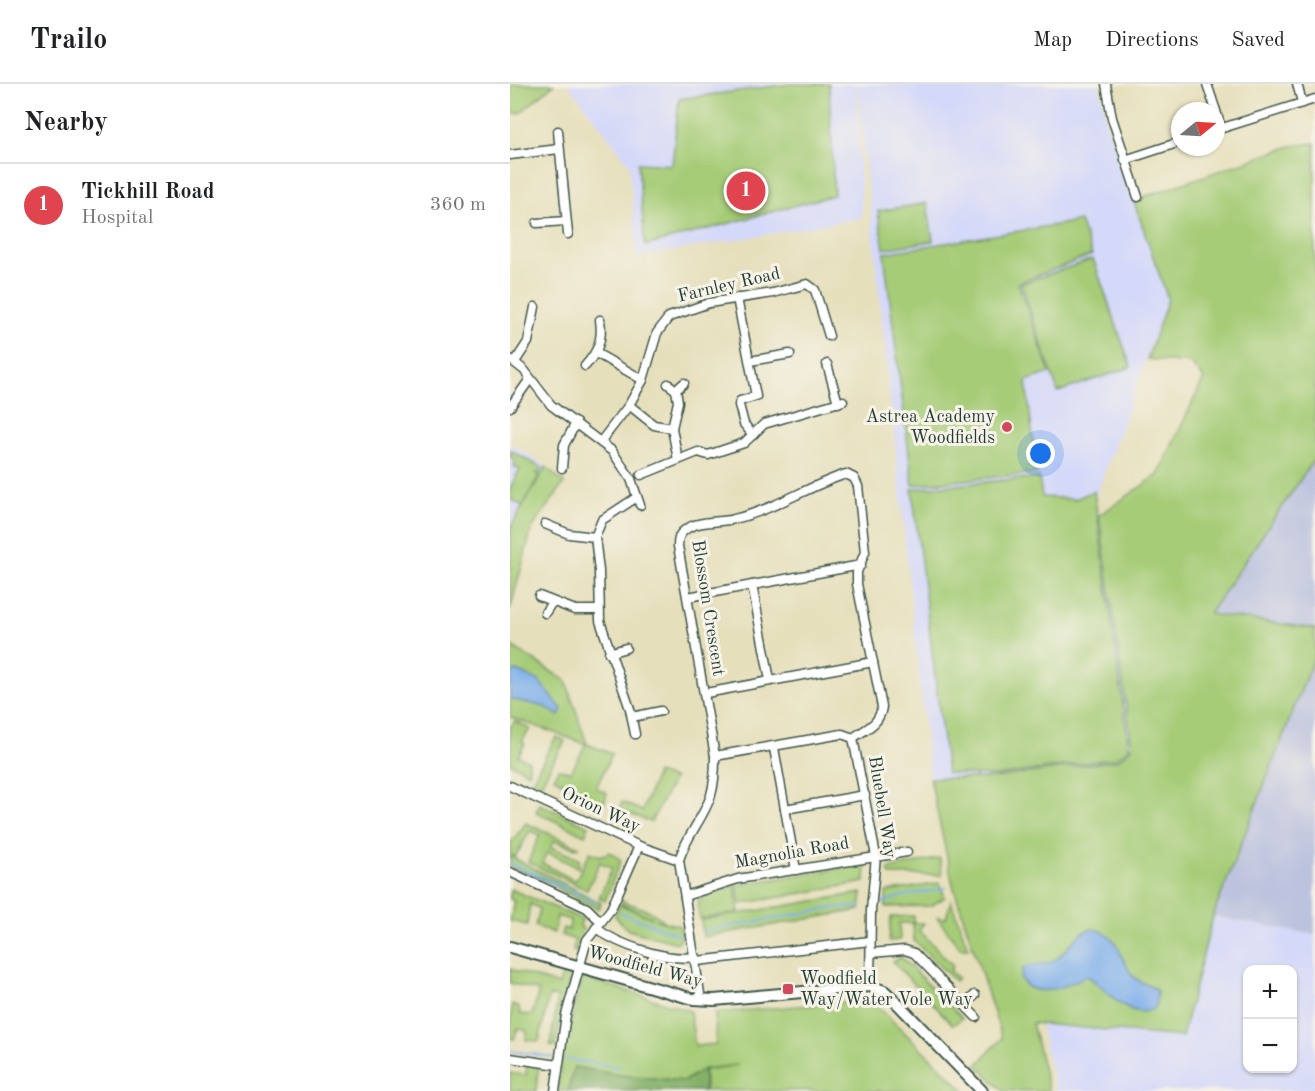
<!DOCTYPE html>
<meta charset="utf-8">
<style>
:root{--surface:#fff;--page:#f2f2f2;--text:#202124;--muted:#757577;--line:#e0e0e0;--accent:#d1495b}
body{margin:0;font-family:"Old Standard TT",serif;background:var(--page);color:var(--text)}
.controls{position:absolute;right:18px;bottom:18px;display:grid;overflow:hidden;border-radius:12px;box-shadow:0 2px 4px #0004}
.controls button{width:54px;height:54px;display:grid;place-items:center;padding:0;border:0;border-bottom:2px solid var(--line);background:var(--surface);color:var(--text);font:30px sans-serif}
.compass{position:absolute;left:661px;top:18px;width:54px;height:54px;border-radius:50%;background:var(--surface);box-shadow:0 2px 4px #0004;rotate:72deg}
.you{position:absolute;left:531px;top:370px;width:21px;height:21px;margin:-15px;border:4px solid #fff;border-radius:50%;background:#1a73e8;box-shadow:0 0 0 9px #1a73e833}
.badge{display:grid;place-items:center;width:39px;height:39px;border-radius:50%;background:var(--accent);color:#fff;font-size:20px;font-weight:700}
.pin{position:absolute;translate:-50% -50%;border:3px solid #fff;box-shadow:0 2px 6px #0006}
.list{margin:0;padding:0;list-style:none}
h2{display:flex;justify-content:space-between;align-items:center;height:78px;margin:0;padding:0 24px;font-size:26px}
h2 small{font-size:20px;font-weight:400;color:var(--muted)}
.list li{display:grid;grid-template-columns:39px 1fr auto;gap:18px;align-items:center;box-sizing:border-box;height:84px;padding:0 24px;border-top:2px solid var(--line)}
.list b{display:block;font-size:22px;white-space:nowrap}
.list p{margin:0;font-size:20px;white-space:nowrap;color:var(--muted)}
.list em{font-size:20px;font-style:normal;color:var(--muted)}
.map{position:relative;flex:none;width:805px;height:1007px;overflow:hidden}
header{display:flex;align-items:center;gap:36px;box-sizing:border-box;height:84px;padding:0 30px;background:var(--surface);border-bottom:2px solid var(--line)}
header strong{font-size:28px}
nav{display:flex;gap:33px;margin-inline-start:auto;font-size:21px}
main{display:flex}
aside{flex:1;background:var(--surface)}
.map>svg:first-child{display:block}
.built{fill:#d4d8f9;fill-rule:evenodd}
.industrial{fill:#bdc3de}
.green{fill:#a6cc77;stroke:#628456;stroke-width:1.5}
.forest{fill:#84b068;stroke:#52764e;stroke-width:1.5}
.water{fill:#7fafea;stroke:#4f768f;stroke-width:1.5}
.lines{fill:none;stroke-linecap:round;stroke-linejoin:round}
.stream{stroke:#7fafea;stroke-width:2}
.minor-casing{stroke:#3d5548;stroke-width:11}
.tertiary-casing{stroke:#3d5548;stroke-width:14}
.minor{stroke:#fff;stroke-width:8}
.tertiary{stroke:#fff;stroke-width:10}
.poi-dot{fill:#d1495b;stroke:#f7f3e8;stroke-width:2}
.labels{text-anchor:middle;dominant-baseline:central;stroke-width:6;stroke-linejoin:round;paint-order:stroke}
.street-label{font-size:18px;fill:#1f3d34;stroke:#f7f3e8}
.poi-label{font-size:18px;fill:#1f3d34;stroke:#f7f3e8;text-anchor:end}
</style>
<header>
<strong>Trailo</strong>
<nav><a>Map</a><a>Directions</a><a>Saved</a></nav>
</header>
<main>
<aside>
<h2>Nearby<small></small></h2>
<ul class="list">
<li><span class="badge" style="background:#e0444e">1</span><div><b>Tickhill Road</b><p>Hospital</p></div><em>360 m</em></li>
</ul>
</aside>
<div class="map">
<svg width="805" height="1007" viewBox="0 0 805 1007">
<rect width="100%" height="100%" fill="#f7f3e8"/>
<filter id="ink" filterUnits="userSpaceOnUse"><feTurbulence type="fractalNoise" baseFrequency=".0167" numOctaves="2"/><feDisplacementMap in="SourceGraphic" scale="12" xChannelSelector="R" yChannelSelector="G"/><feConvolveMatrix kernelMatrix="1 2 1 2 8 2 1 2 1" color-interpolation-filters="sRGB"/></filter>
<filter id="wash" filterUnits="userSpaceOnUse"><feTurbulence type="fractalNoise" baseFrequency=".008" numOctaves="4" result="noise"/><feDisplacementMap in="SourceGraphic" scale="24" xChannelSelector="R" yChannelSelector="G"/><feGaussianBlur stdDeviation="1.35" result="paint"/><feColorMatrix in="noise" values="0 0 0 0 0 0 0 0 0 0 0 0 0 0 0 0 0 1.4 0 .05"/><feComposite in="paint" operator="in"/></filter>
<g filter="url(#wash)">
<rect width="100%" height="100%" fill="#e6dfbb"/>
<g class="built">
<path d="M58,0H346L352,134L127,173L119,80Z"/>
<path d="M347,0H589L597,42L658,215L586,412L622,664L609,676L485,694H420Z"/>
<path d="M0,360L36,382L0,443Z"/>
<path d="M703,832L805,851V1007H546L530,940L672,953ZM738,886H782V984H738Z"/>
</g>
<g class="industrial">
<path d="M805,374V545L698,530L756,445Z"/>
<path d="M805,570V851L703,832Z"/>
</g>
<g class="green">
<path d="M3,0H44L10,29H0V3Z"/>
<path d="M280,0H319L324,111L135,162L128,79L162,81L169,15Z"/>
<path d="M805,59V374L699,530L805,545V570L703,832L672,953L522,939L539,1007H493L467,981L492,954L443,801L420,694H485L608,676L622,664L589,431L648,391L694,294L680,279L637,275L658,215L624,118L632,116L633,113L781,62Z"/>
<path d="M417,119L423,157L374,165L368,127Z"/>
<path d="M570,137L582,171L508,199L540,289L516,297L527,389L403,401L374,169Z"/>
<path d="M583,175L621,283L548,308L511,200Z"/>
<path d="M0,366L32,384L29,390L25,389L29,391L13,421L36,383L54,399L22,444L0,526V444L13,422L0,415V404L10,385L4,382L5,376L0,373Z"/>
<path d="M529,393L532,413L565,415L584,407L619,664L607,674L486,692L437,689L402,405Z"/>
<path d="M0,561L56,597L77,660L102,670L86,704L97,709L94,720L44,694L48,685L61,688L76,660L0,633Z"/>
<path d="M5,637L20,645L12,657L15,660L8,672L19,677V689L0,679V643Z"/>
<path d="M46,653L55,657L25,710L17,706Z"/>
<path d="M147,689L164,695L141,738L109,726L112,718L132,727Z"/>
<path d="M29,720L79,742L75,751L26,728Z"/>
<path d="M16,739L69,763L64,764L44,757L41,763L69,775V784L37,768L32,779L65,797L80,768L90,772L100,768L111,776L95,817L89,814L102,784L90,778L77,806L18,778L30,751L20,747L5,773L0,769V760Z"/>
<path d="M0,772L91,819L89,825L50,806L44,800L0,783Z"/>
<path d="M430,774L432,791H380L378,785Z"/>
<path d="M356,780L355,798L230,820L227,801Z"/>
<path d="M429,799L435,813L421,822L376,823V808Z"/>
<path d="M225,801L229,828L190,835L188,817Z"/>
<path d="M0,805L72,835L70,842L73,845L67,868L63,867L65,856L51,851L53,844L59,846L60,836L47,832L44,849L25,842L30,825L20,820L17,841L0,837L4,817L0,815Z"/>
<path d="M352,809L350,826L193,853L191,836Z"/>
<path d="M112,817L138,826L156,838L146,836L170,842L172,854L168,858H163L118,846L105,832L110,821L143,834L111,820Z"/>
<path d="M441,817L458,864H450L427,833L436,834Z"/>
<path d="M404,832V839H414L409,846L443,882L440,886L448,894L445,897L404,857L403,839H389L390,856L379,857L381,833Z"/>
<path d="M391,873L452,934L443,941L383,878Z"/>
<path d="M0,885L49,901L53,888L61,887L45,963L40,962L48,913L39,912L29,957L16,956L17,947L8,944L4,955L0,954L2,920L9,924L10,930L22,931L29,907L0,899Z"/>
<path d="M73,893L180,927L185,962L206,960L205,929L348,917L366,921L455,1007H195V986L228,981L194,985L174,997L109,991L64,983L58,1007H48L52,971Z"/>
<path d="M17,978L29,979L26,1007H0V989L16,991Z"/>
</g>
<path class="forest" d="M64,983L109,991L174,997L194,985V1007H58Z"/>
<g class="water">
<path d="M6,587L28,596L52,625L49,632L35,623L0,615V589Z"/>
<path d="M582,845C610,848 608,873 623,892C628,899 640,900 647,907L646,923C621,941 595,903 577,892C558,901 525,918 511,895L513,884C523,880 536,882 545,876C560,866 564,849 582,845Z"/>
</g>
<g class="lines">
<g class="stream">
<path d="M0,779L86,818"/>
<path d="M372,819L392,812L436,804"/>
<path d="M111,829L169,851"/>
<path d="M194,847L322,824L350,823"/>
<path d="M0,967L43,973"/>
<path d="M56,975L109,983"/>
</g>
</g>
</g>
<g filter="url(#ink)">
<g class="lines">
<defs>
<g id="minor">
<path d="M596,0L602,34L628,113"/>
<path d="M697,0L706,27"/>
<path d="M787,0L792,18"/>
<path d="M706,27L711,44"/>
<path d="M706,46L805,15"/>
<path d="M48,47L58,150"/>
<path d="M0,71L49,65"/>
<path d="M615,76L670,58"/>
<path d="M27,139L56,137"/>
<path d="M227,214L246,312L230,317L229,321L234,340L243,351"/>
<path d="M86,269L133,296"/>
<path d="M0,275L14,286L41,321L102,367L121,395L130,421"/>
<path d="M240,277L280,270"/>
<path d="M5,278L18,258L25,223"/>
<path d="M317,280L328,319"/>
<path d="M75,282C88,268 93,255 90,236"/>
<path d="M158,300L166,306L174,299"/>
<path d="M166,306L168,318L162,344L168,376"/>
<path d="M119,321L144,341L162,344"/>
<path d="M0,323L20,295"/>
<path d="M92,356L119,321L133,296L147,249L159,233L199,219L263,209L297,200L305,206L319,252"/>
<path d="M52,384L54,361L66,339"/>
<path d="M131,391L188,368L198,371L234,359L254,340L333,317"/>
<path d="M35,440L59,450L85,453"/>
<path d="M242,501L260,596"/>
<path d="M29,512L65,526H89"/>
<path d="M178,513L351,481"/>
<path d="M35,529L42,518"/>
<path d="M99,569L116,564"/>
<path d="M196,609L363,578"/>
<path d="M122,633L151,627"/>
<path d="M125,650L120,625L90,537L89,487L85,453L92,436L127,413"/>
<path d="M264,664L286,786"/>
<path d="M205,672L332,650L343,654L366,772L361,826L360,902"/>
<path d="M0,702L129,762L169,776"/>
<path d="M275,725L355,711"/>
<path d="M0,788L77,824L91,838"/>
<path d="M175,812L228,795L397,768"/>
<path d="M86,844C109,862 157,877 186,873"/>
<path d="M361,869L395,866L404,869L466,933"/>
<path d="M187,877L360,857"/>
<path d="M191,916L169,776C176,752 194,734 201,711C205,698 205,685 205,672L168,462C168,455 169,450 175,446C188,436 209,439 224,435C264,426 298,402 336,390L344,394L348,402L355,468L347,488V500L372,623C369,641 357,644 343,654"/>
<path d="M455,921L465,911"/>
<path d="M0,974L48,981"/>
<path d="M45,1007L56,931L77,856L101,825L129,762"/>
</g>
<path id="tertiary" d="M0,863L183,915L204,916L360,902L374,907L386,918L472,1007"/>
</defs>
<use href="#minor" class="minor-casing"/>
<use href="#tertiary" class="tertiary-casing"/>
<use href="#minor" class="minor"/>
<use href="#tertiary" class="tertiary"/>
</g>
</g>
<g class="poi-dot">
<circle cx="497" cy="343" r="6"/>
<rect x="272" y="899" width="12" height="12" rx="3"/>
</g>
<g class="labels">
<g class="street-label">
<text transform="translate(219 201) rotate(-13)">Farnley Road</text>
<text transform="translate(198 524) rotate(81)">Blossom Crescent</text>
<text transform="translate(372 723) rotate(81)">Bluebell Way</text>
<text transform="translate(91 726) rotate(25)">Orion Way</text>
<text transform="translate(282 769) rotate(-10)">Magnolia Road</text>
<text transform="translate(135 883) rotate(15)">Woodfield Way</text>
</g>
<g class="poi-label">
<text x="485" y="333">Astrea Academy<tspan x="485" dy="21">Woodfields</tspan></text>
<text x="290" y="895" text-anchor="start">Woodfield<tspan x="290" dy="21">Way/Water Vole Way</tspan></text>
</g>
</g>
</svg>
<div class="controls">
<button>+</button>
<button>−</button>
</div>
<svg class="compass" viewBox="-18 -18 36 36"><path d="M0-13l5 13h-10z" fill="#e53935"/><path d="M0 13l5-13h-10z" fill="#757577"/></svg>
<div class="you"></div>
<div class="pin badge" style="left:236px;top:107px;background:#e0444e">1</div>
</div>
</main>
